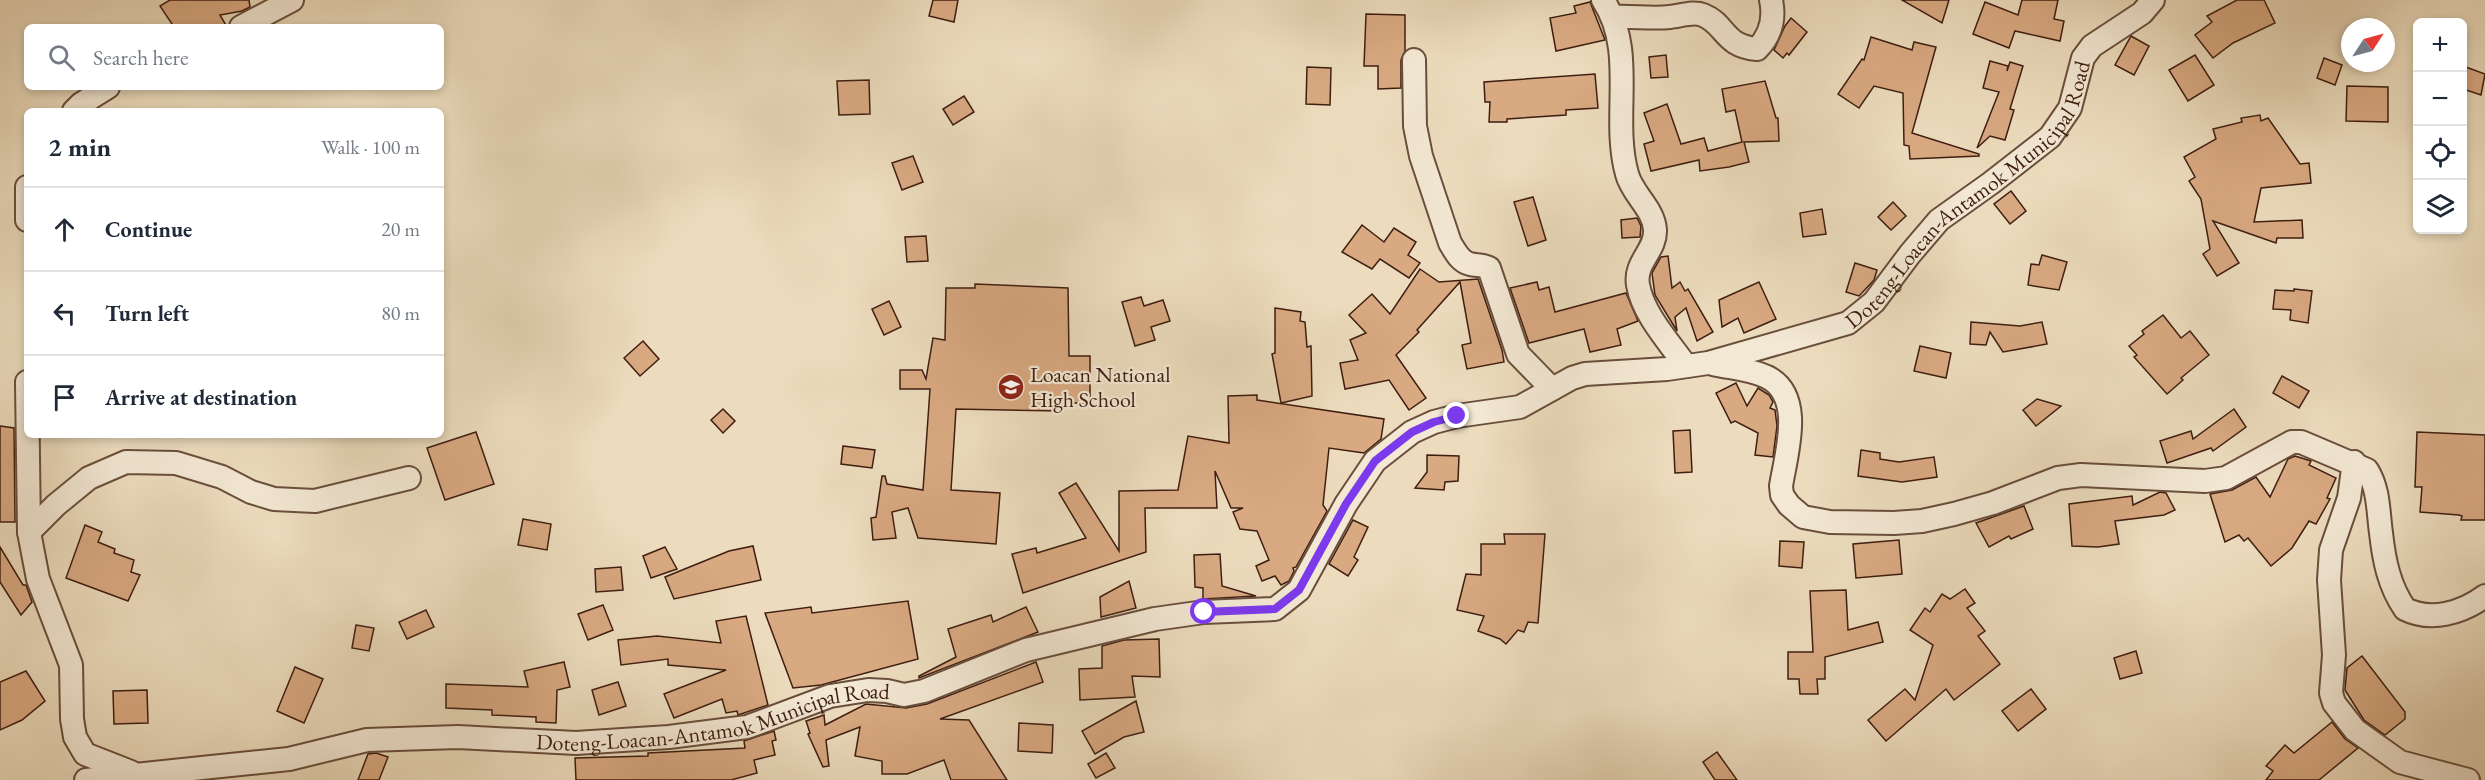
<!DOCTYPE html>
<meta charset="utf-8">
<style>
:root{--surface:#fff;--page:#f6f6f7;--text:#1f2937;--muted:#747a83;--line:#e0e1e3}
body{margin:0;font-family:"EB Garamond",serif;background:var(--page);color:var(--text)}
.controls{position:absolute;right:18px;top:18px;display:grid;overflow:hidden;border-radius:9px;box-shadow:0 3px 9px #0003}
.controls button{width:54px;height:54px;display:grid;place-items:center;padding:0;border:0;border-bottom:2px solid var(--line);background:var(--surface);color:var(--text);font:30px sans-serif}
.compass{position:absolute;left:2341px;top:18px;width:54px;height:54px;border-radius:50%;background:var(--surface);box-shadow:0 3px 9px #0003;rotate:54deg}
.stop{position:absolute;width:18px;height:18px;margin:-14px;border:4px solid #7c3aed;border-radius:50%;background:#fff}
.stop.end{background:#7c3aed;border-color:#fff;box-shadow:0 2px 6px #0008}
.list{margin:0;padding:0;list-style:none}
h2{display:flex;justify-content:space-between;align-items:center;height:78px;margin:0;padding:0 24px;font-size:26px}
h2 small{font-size:20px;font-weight:400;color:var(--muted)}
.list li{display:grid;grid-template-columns:39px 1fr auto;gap:18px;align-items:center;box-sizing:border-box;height:84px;padding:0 24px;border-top:2px solid var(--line)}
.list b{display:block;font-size:22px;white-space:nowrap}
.list em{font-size:20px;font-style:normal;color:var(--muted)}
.icon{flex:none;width:33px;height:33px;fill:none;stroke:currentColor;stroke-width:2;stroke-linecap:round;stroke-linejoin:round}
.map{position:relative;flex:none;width:2485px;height:780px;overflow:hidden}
.search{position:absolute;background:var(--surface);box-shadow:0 3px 9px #0003;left:24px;top:24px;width:420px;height:66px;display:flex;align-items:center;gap:15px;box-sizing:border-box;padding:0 21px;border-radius:9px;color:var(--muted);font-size:22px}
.panel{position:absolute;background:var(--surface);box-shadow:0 3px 9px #0003;left:24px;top:108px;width:420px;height:330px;border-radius:9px}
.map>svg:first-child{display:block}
.building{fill:#d9a982;stroke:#3e1e11;stroke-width:1.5}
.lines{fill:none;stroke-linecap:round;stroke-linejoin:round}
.minor-casing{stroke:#6a4e3c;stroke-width:26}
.minor{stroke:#f3e8d4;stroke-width:22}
.route{stroke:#7c3aed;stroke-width:8}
.labels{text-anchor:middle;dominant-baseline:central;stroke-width:4.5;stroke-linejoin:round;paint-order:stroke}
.street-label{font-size:22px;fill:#3e1e11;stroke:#f3e8d4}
.poi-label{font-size:22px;fill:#3e1e11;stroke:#f3e8d4;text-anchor:start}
</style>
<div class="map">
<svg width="2485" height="780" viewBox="0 0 2485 780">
<rect width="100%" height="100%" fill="#ecdcbd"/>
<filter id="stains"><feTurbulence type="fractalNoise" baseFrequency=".00333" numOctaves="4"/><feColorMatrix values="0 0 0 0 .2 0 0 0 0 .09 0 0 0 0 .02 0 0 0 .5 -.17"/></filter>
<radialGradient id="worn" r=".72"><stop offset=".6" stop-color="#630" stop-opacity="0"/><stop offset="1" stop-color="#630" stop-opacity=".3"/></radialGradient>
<g class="building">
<path d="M170,0H249L250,7L242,11L220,15L227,27H174L160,6Z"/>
<path d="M933,0H958L954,22L929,16Z"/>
<path d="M1902,0H1949L1942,23Z"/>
<path d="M2022,0H2058L2054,19L2064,21L2060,41L2015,31L2009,48L1973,34L1985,2L2018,15Z"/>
<path d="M2237,0H2264L2275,23L2233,43L2213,58L2195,35L2212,22L2207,16Z"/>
<path d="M1590,2L1605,40L1556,51L1550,18L1576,13L1574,6Z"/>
<path d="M1366,14L1405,15V51L1401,60V88L1378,89V66H1364Z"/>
<path d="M1791,18L1807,32L1789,55L1787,53L1783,58L1774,50L1785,26Z"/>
<path d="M2131,36L2149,46L2134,75L2115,65Z"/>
<path d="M1871,37L1912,50L1914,42L1936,47L1912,133L1979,154V156L1910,159L1909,146L1904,145L1903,93L1874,86L1859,108L1838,94L1862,59L1864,60Z"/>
<path d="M1666,55L1668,77L1651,78L1649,57Z"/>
<path d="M2195,55L2214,85L2188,101L2169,70Z"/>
<path d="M2324,58L2342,65L2335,85L2317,78Z"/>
<path d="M1990,61L2008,66L2007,71L2010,62L2023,66L2010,109L2014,110L2005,140L1990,136L1977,148L1999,92L1983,88Z"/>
<path d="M2463,66L2485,74L2481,95L2463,89Z"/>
<path d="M1307,67L1331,68L1330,105L1306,104Z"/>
<path d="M1595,74L1598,108L1566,110V115L1507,119V122H1489L1490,102H1485L1484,82Z"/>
<path d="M869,80L870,114L839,115L837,81Z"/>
<path d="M1765,81L1776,118H1778L1779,141L1744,142L1749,162L1729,167L1700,171L1699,160L1651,171L1644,144L1654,141L1644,113L1667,104L1681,144L1704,138L1708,151L1742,142L1735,110L1726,112L1722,89Z"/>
<path d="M2347,86L2388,87V122L2346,121Z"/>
<path d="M964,96L974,112L953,125L943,109Z"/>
<path d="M2260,115L2261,121L2268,118L2300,164L2309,163L2311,183L2261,188L2254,222L2302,220L2303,238H2277L2276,243L2213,221L2239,263L2217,276L2203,254L2210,249L2201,199L2189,181L2195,177L2184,157L2216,139L2213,129L2242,122L2241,118Z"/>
<path d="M913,156L923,182L902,190L892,163Z"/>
<path d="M2011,191L2026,211L2010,224L1994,204Z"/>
<path d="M1533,197L1546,240L1528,246L1514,202Z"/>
<path d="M1893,202L1906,216L1891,230L1878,217Z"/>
<path d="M1822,209L1826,234L1803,237L1800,213Z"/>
<path d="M1637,218L1641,226L1640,237L1622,238L1621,220Z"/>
<path d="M1362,225L1384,242L1394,228L1416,242L1408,255L1420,263L1409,278L1380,259L1372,269L1342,252Z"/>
<path d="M926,236L928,261L907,262L905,237Z"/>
<path d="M2042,255L2067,262L2059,290L2028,285L2031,264L2039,265Z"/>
<path d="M1668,256L1672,288L1680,282L1685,291L1688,289L1713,332L1697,341L1686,308L1675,317L1677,331L1655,295L1652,273L1661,257Z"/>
<path d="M1855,263L1877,270L1874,280L1859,296L1846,292Z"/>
<path d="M1420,269L1439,282L1478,279L1502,350L1504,362L1467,369L1462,345L1471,343L1460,282L1417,330L1419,332L1396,355L1426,398L1409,410L1389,380L1345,389L1340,363L1358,360L1350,340L1366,333L1349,315L1372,294L1390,314Z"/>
<path d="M1537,282L1539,290L1549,287L1555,312L1626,293L1638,321L1617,329L1621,345L1590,352L1584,329L1529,343L1510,288Z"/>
<path d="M1759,282L1776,319L1744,333L1738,318L1722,327L1719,300Z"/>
<path d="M975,284L1068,288L1069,356H1090V403H1062V411L956,409L951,490L1000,493L996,544L918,538L908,508L892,512L896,538L873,540L871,518L876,517L882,476H885L887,484L923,490L930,389H900V370H922L926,379L933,338L945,340L946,288H975Z"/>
<path d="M2294,289L2312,291L2308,323L2290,320L2291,310L2273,309L2275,290L2294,291Z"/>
<path d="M1141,297L1144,306L1163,300L1170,321L1151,327L1155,340L1135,346L1122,302Z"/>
<path d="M889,301L901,327L884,335L872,309Z"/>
<path d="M1275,308L1301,312L1300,321L1305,322L1307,347L1311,346L1312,396L1281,403L1272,354L1275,353Z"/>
<path d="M2163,315L2181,338L2190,331L2209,355L2181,378L2183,380L2167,394L2134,357L2137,355L2129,346L2144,334L2142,331Z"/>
<path d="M1971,322L2020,326L2042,322L2047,344L2003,352L1990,332L1986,345L1970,344Z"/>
<path d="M643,341L659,359L640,376L624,358Z"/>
<path d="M1920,346L1951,353L1946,378L1914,371Z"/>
<path d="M2282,376L2309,391L2299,408L2273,393Z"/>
<path d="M1736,383L1747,406L1758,388L1769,395L1773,402L1770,408L1775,410L1777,426L1773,457L1755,455L1758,433L1735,421L1731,423L1716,393Z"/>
<path d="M1257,395V400L1384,419L1381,439L1364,453L1329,448L1323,505L1327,511L1296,567L1293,568L1294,571L1289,581L1281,585L1275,576L1262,581L1256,566L1269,560L1257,531L1240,529L1233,512L1243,508H1231L1215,471L1217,508H1145L1146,552L1023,593L1012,554L1036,548L1037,553L1086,538L1059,493L1076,483L1119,551V491L1178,490L1188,436L1229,443L1228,396Z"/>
<path d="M2037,399L2061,406L2036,426L2023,410Z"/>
<path d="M723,409L735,421L723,433L711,420Z"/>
<path d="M2234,409L2246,427L2213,451L2211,448L2167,463L2160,441L2191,431L2193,439Z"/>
<path d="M0,426L14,428L15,522H0Z"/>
<path d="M1690,430L1692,472L1675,473L1673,431Z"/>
<path d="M476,432L494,484L445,500L427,448Z"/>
<path d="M2417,432L2485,435V520H2461L2462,516L2459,515L2420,512L2422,487H2415Z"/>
<path d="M843,446L875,450L872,468L841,464Z"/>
<path d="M1861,450L1880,453V459L1899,462L1934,457L1937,477L1902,482L1858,476Z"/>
<path d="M1427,455L1459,456L1458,481L1445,482L1444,490L1415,488L1427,472Z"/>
<path d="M2295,456L2311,461L2309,465L2336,478L2327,498L2330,499L2316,524L2309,521L2292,548L2271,566L2248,538L2244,541L2239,535L2225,542L2210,494L2232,490L2256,477L2270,497L2288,459Z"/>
<path d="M2160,492L2166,493L2175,510L2164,515L2115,521L2119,544L2098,547L2072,546L2069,504L2132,496L2133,505Z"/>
<path d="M2024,506L2033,529L2011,539L2009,536L1989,547L1976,523Z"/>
<path d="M523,519L551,524L547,550L518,545Z"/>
<path d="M1353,520L1368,527L1354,557L1358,560L1348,576L1329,564Z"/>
<path d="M85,525L102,532L98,542L115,549L114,553L134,560L131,572L140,575L128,601L66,578Z"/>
<path d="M1504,534H1545L1538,623L1528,622L1524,632L1518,630L1506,644L1500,639L1478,631L1484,616L1457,610L1466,574L1481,575V544H1505Z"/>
<path d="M1899,540L1902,574L1856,578L1853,544Z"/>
<path d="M1780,541L1804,542L1802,568L1779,566Z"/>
<path d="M753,546L761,580L674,599L665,577L729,551Z"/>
<path d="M0,547L23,585H26L32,602L21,615L0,582Z"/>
<path d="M665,547L677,569L651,578L643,556Z"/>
<path d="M1220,554L1222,586L1256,596L1203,599V588L1195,587L1194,555Z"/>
<path d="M621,567L623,590L596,592L595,569Z"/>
<path d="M1129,581L1136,608L1101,617L1100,597Z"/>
<path d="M1965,589L1975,603L1967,608L1985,631L1978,636L2000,664L1954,700L1946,689L1886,741L1868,720L1905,689L1915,700L1933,645L1910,630L1925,608L1930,612L1942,594L1950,599Z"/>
<path d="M1846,590L1848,630L1878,622L1883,642L1825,657V679H1817L1818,694H1800L1799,679H1788V652H1813L1810,591Z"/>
<path d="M908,601L918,659L821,685L793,688L765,613L811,607L812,613Z"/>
<path d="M603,605L613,630L588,640L578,614Z"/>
<path d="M1026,607L1038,632L919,678V676L956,657L948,629L991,615L993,622Z"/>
<path d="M426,610L434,627L407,639L399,622Z"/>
<path d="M746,616L768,705L738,715L737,711L726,713L722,699L674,718L664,694L726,670L668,665V659L621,665L618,640L657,636L721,643L716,621Z"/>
<path d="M356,625L374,628L369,651L352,648Z"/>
<path d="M1159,639L1160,677L1132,676L1135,697L1080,700L1079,669L1102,668V646L1124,640Z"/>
<path d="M2136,651L2142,673L2120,679L2114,658Z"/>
<path d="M2362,656L2405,712V719L2385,735L2364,720L2345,690L2347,668Z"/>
<path d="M564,662L570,687L557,690L556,723L536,722V717L492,715V710L446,708V684L528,687L524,671Z"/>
<path d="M1036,662L1043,682L940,719L969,720L1007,780H951L944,760L907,774H882V761L855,756L860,727L826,740L829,766L823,767L808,734L810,733L806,721L824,715L825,725L866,704L906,708L927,704Z"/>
<path d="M295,667L323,679L304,723L277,711Z"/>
<path d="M26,671L45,701L22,720L0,730V682Z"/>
<path d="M618,682L626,706L599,715L592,690Z"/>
<path d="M2031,689L2046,709L2018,731L2002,711Z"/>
<path d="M147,690L148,723L114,724L113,691Z"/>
<path d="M1136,701L1144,732L1124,737L1095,754L1082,731Z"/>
<path d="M2332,722L2345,739L2358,748L2319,780H2266L2273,771L2266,766L2285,745L2294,753Z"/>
<path d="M1019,723L1053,725L1052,753L1018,751Z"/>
<path d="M774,731L776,740L772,741L775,755L754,760L757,773L731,780H576L575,758L648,756V753L745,748L744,741Z"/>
<path d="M1717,752L1737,780H1715L1703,762Z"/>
<path d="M376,753L388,757L379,780H358L368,754Z"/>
<path d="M1106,753L1115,768L1096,778L1088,764Z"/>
</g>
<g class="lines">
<defs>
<g id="minor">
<path d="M1603,0C1637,51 1611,117 1627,174C1632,194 1654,209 1655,230C1656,251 1634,262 1638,285C1643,314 1669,342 1686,366"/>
<path d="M1613,17C1632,16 1652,19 1670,17C1681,16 1693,11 1703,15C1726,24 1723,46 1757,49C1771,35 1775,19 1771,0"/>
<path d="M241,27L292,0"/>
<path d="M1414,60L1415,126L1421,156L1450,243C1455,251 1460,262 1470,264C1477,266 1482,264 1489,268L1518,354L1552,389"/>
<path d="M74,111L81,104L108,87"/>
<path d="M27,187V220"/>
<path d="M1713,364C1730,368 1751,369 1767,377C1805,396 1786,454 1781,486L1782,495L1789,505L1803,517L1830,522L1894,523L1922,521L1954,514L1993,503L2058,478L2081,475L2205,481L2226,478L2292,442H2301L2367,470C2379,489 2378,511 2381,533C2384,560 2389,586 2405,609C2431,622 2462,613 2485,596"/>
<path d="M27,382L29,532L38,579L71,665L72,719L75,737L85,754L131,772"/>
<path d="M2354,462L2349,498L2331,550L2329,580L2334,655L2331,693L2334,703L2355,730L2400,762L2468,780"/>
<path d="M29,532L56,505L89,478L126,462L176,463L222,477L251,492L274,499L315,501L409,478"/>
<path id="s1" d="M86,780L289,759L367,740L458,737L576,743L669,737L747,727L830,696L868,690L887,691L904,695L924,691L1026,650L1155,619L1204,612L1275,609L1299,590L1346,504L1375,461L1412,432L1434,422L1457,416L1520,407L1572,378L1585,374L1667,369L1708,363L1848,323L1874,302L1910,254L1939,220L1991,183L2050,137L2070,108L2083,58L2092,46L2142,13L2153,0"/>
</g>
</defs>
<use href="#minor" class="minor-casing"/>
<use href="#minor" class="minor"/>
</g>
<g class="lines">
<path class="route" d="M1204,612L1275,609L1299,590L1346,504L1375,461L1412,432L1434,422L1457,416"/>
</g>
<defs>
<symbol id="school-disc" viewBox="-11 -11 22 22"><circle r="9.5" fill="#8f2418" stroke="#f3e8d4"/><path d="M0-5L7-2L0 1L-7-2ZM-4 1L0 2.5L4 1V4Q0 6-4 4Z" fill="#fff"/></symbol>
</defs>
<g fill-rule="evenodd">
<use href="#school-disc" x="996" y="372" width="30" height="30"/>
</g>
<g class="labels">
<g class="street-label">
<text stroke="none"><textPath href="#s1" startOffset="2074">Doteng-Loacan-Antamok Municipal Road</textPath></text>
<text stroke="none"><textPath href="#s1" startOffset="634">Doteng-Loacan-Antamok Municipal Road</textPath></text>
</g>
<g class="poi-label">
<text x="1030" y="374">Loacan National<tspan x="1030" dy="25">High School</tspan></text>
</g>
</g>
<rect width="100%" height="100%" filter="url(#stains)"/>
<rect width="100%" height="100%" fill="url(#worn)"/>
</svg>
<div class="controls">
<button>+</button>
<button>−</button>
<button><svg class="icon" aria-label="locate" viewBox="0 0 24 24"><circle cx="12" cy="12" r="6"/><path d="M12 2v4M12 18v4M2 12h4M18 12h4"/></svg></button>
<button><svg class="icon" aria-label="layers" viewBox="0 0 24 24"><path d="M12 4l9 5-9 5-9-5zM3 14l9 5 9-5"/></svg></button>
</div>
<svg class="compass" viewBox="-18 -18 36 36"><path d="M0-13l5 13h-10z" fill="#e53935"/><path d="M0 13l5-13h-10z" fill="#747a83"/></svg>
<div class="stop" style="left:1204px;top:612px"></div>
<div class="stop end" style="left:1457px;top:416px"></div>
<div class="search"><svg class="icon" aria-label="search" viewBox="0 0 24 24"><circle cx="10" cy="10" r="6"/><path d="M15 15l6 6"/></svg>Search here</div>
<section class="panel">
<h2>2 min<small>Walk · 100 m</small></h2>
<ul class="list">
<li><svg class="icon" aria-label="ahead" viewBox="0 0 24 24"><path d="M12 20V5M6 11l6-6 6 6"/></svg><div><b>Continue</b></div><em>20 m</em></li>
<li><svg class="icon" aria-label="left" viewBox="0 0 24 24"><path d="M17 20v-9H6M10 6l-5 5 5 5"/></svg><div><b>Turn left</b></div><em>80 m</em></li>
<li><svg class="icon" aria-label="arrive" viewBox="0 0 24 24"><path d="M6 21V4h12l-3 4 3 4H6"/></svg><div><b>Arrive at destination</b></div></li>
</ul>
</section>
</div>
